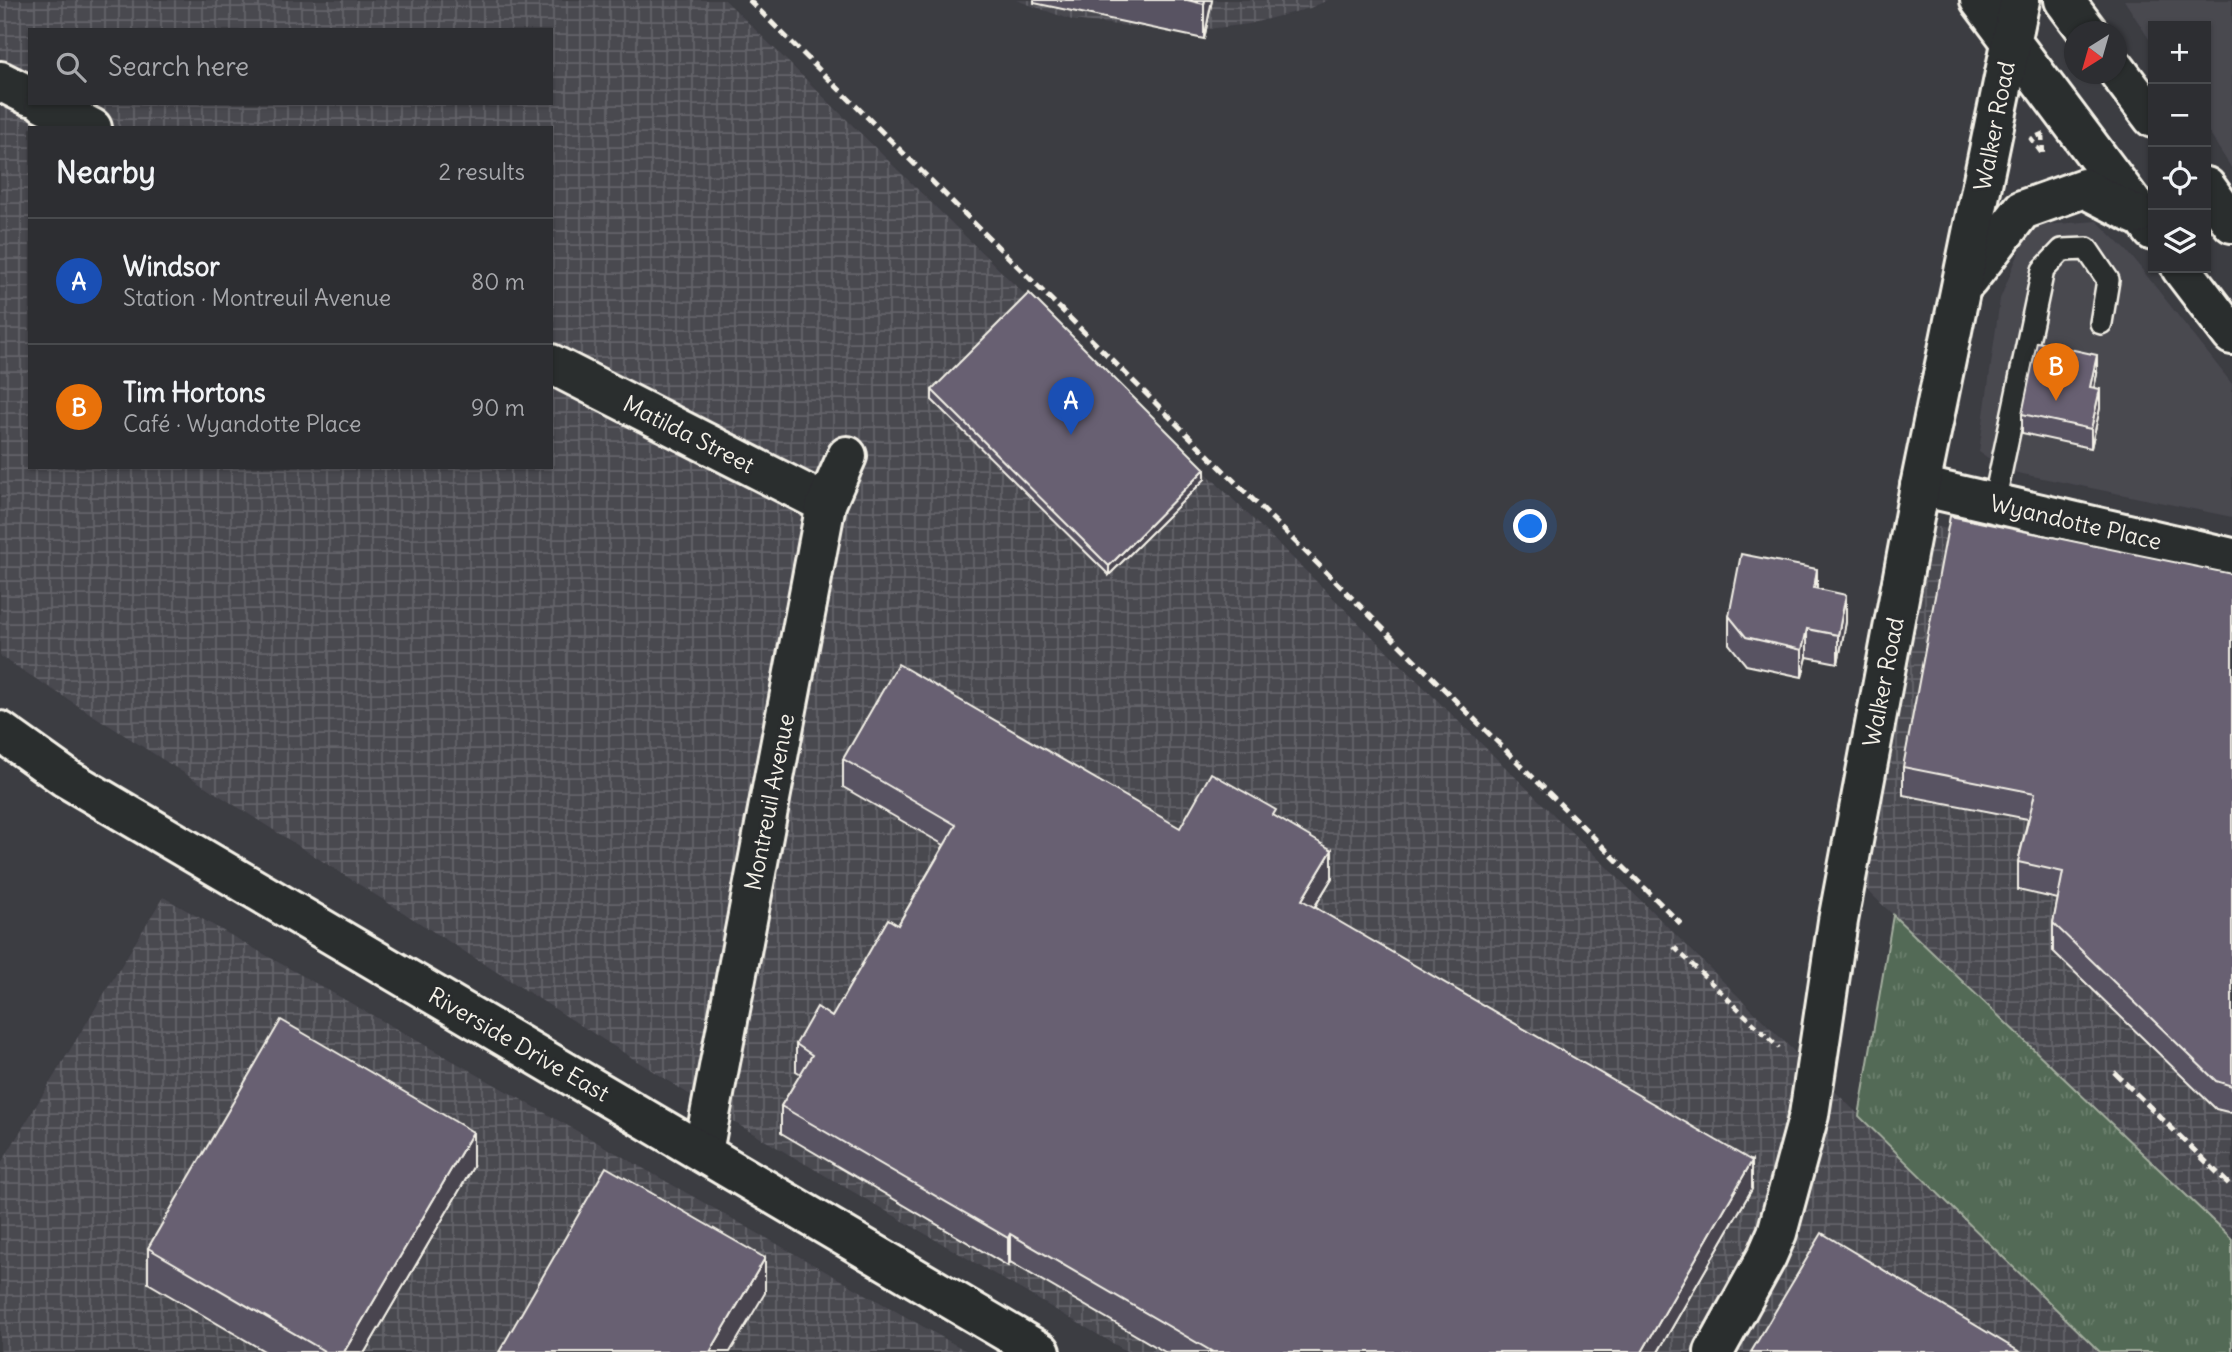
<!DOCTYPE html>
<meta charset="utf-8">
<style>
:root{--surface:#2d2e32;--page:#393a3e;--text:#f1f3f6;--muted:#a7a8ac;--line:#484a4d;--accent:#ff9aa2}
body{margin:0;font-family:Delius,sans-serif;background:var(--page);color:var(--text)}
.controls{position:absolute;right:21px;top:21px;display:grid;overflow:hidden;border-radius:0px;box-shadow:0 2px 5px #0004}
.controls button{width:63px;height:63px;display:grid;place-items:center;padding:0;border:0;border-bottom:2px solid var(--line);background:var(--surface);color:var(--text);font:35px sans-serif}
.compass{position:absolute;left:2064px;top:21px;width:63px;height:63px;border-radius:50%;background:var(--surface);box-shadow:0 2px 5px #0004;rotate:217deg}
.you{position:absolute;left:1531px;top:527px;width:24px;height:24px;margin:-18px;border:5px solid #fff;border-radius:50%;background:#1a73e8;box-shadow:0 0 0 10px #1a73e833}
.badge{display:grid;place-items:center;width:46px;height:46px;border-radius:50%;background:var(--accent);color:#fff;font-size:23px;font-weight:700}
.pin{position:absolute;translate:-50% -58px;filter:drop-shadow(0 2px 4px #0008)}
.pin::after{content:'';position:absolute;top:37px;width:24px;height:21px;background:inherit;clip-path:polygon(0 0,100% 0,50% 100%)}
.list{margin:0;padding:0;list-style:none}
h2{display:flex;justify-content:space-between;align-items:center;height:91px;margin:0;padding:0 28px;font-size:30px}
h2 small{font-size:23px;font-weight:400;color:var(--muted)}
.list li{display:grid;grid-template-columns:46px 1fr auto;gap:21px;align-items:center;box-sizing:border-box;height:126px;padding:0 28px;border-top:2px solid var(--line)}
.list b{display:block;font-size:26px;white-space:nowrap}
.list p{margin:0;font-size:23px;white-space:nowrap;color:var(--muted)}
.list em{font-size:23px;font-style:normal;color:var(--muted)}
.icon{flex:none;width:38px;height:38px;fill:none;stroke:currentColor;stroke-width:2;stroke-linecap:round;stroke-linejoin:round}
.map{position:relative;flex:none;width:2232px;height:1352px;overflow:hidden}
.search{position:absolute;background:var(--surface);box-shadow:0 2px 5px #0004;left:28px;top:28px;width:525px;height:77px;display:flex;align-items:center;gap:18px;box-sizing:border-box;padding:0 24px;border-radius:0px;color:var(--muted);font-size:26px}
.panel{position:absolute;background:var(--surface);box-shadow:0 2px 5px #0004;left:28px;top:126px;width:525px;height:343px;border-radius:0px}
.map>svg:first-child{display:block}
.built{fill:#494850}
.industrial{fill:url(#industrial-grid);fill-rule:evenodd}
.grass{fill:url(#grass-tufts);stroke:#a4ae9f;stroke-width:2}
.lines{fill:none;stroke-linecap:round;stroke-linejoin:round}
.service-casing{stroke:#f4f1e8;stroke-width:26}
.minor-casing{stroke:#f4f1e8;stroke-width:44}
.secondary-casing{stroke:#f4f1e8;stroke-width:44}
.path{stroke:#f4f1e8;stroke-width:4.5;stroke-dasharray:7 5;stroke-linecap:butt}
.service{stroke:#2a2d2e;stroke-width:21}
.minor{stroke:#2a2d2e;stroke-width:38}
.secondary{stroke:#2a2d2e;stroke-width:38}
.rail{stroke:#f4f1e8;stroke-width:5;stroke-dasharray:10 5;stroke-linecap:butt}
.wall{fill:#595362;stroke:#f4f1e8;stroke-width:2}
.shaded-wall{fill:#484450;stroke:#f4f1e8;stroke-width:2}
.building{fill:#676172;stroke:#f4f1e8;stroke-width:2}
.labels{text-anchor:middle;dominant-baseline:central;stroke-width:6;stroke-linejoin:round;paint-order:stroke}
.street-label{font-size:23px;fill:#f4f1e8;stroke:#2a2d2e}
</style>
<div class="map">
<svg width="2232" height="1352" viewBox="0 0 2232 1352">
<defs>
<pattern id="industrial-grid" width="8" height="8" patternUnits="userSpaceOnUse" patternTransform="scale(1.75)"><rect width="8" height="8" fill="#494850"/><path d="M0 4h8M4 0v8" fill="none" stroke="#646369"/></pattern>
<pattern id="grass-tufts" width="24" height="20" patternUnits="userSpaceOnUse" patternTransform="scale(1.75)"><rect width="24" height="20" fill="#536a56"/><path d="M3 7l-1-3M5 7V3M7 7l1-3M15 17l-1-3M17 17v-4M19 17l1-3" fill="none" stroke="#6c806e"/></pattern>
</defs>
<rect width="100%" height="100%" fill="#3c3d42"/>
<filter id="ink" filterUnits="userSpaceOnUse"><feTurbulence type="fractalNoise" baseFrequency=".0143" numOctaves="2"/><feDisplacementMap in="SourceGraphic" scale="14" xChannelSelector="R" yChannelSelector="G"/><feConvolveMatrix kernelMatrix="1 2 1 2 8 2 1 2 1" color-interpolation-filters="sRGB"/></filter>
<g filter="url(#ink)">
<g class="built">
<path d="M2124,0H2232V169L2206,128V26H2153V45Z"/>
<path d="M2097,221L2128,252L2232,384V517L2008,471L1979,452L2000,299L2030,226Z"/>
</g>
<g class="industrial">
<path d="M0,0H725L2100,1352H1128L725,1117L0,656ZM30,30H551V103H30ZM30,128H551V467H30Z"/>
<path d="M1016,0H1328L1310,8L1249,24L1183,32L1072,20Z"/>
<path d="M1934,526L2232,590V1239L1864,887Z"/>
<path d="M163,897L968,1352H0V1165Z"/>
</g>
<path class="grass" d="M1893,915L2232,1239V1352H2100L1859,1116Z"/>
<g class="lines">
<defs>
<path id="service" d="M1994,503L2043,270L2062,250L2087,249L2108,280L2101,323"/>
<g id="minor">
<path d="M0,81L30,96"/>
<path d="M44,103L92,128"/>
<path d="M551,364L826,504"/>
<path d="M1920,486L2232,558"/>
<path d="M703,1152L826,504L847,456"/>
</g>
<g id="secondary">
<path d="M1980,0L2153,231"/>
<path d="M2064,0L2088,32"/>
<path d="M2116,69L2153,118"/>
<path d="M2206,187L2232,223"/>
<path d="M2181,268L2232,335"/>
<path d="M1968,280L2022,210L2084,188L2136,215"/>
<path d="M0,731L66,778L1041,1352"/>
<path d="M1714,1352L1767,1256L1777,1233L1809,1115L1838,921L1920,486L2020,0"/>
</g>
</defs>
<use href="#service" class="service-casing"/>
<use href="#minor" class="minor-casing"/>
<use href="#secondary" class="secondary-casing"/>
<g class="path">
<path d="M2042,134L2043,155L2031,139Z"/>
<path d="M1674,947L1779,1048"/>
</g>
<use href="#service" class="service"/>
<use href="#minor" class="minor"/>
<use href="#secondary" class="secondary"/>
<g class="rail">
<path d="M749,0L1681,924"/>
<path d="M2114,1072L2232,1187"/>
</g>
</g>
<g class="wall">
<path d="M1034,0H1212L1204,39L1034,3Z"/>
<path d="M2097,374L2094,388L2100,408L2091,448L2022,433V414Z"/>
<path d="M932,390L1205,479L1109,575L932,400Z"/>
<path d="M2232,574V1113L2216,1109L2053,951V923L2058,899L2018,890V862L2028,819L1903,795V767Z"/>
<path d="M1817,588L1846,622L1838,663L1807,657L1802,677L1746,665L1729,644V616Z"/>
<path d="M843,759L1180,828L1276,817L1332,878L1315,907L1752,1189L1658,1352H1165L1010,1262L1008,1266L781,1133V1106L801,1074L796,1071V1044L832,1017L898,925L944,845L843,787Z"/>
<path d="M473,1167L365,1352H266L148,1283V1248Z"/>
</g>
<g class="shaded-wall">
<path d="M1205,0H1212L1204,39V4Z"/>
<path d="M2097,355V374L2090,406V387Z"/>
<path d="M2100,389V408L2091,448V429Z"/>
<path d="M1205,469V479L1109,575V566Z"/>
<path d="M1817,569V596L1814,588Z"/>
<path d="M1846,595V622L1838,663V635Z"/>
<path d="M1807,629V657L1802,677V650Z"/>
<path d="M1332,850V878L1302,927V900Z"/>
<path d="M473,1132V1167L365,1352H344Z"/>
<path d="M1752,1161V1189L1658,1352H1642Z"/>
<path d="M1010,1234V1262L1008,1266V1238Z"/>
<path d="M765,1258V1293L730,1352H710Z"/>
</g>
<g class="building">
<path d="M1187,0H1205L1204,4Z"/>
<path d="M1029,293L1205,469L1109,566L932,390Z"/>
<path d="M2037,342L2097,355L2090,387L2100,389L2091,429L2022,414Z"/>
<path d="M1950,516L2232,574V1086L2216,1081L2053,923L2063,872L2018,862L2035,793L1903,767Z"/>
<path d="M1741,554L1817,569L1814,588L1846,595L1838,635L1807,629L1802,650L1746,637L1729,616Z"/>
<path d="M898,664L1180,828L1211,773L1276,810L1273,815L1332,850L1302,900L1752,1161L1642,1352H1213L1010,1234L1008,1238L781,1106L812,1055L796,1044L817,1007L832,1017L888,919L898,925L956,825L843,759Z"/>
<path d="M281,1020L473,1132L344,1352H326L148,1248Z"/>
<path d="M606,1167L765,1258L710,1352H499Z"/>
<path d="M1822,1233L2020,1352H1751Z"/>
</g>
</g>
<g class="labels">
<g class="street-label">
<text transform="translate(1994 126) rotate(-79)">Walker Road</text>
<text transform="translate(689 434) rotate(27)">Matilda Street</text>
<text transform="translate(2076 522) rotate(13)">Wyandotte Place</text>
<text transform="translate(1883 682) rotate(-79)">Walker Road</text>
<text transform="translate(769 802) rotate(-79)">Montreuil Avenue</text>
<text transform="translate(519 1044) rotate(30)">Riverside Drive East</text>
</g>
</g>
</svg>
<div class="controls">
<button>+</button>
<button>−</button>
<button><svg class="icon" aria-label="locate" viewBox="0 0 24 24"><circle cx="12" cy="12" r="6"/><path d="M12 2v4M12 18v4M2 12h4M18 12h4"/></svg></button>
<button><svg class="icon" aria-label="layers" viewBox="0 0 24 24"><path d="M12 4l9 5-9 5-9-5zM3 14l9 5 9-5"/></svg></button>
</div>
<svg class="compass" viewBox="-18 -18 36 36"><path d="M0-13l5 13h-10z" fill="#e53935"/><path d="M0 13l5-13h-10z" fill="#a7a8ac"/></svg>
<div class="you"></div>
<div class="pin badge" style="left:1071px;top:435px;background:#1a4fb4">A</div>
<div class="pin badge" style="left:2056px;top:401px;background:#e8710a">B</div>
<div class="search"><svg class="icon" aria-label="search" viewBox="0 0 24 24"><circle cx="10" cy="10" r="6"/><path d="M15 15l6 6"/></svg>Search here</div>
<section class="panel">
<h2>Nearby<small>2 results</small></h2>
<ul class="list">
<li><span class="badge" style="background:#1a4fb4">A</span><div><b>Windsor</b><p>Station · Montreuil Avenue</p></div><em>80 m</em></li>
<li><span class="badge" style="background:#e8710a">B</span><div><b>Tim Hortons</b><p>Café · Wyandotte Place</p></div><em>90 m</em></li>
</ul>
</section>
</div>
